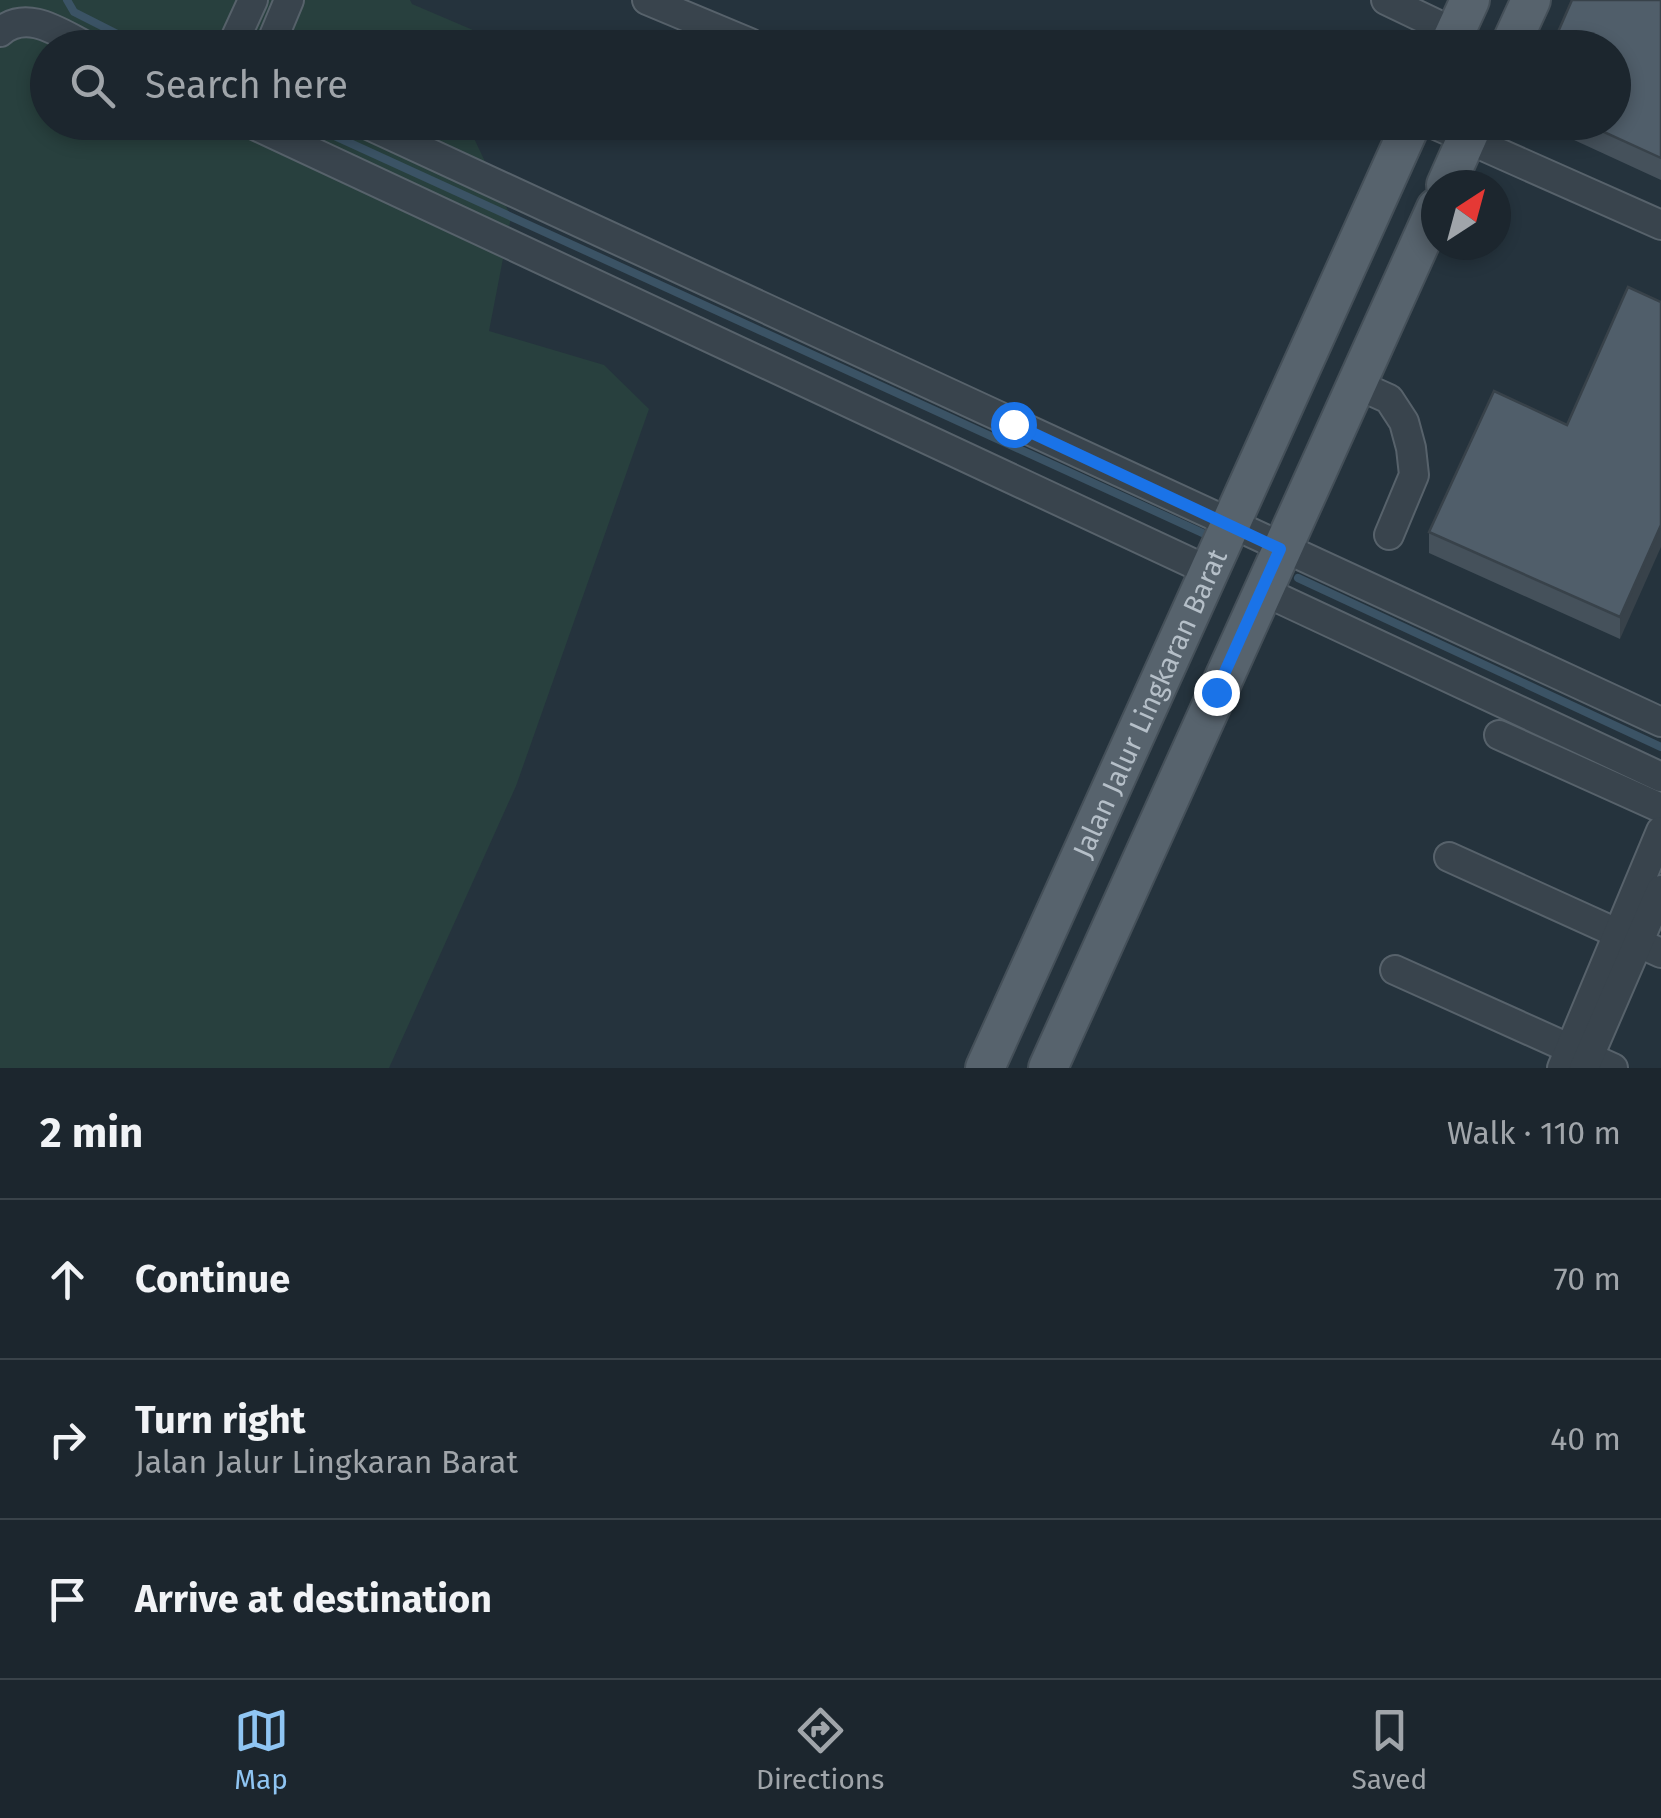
<!DOCTYPE html>
<meta charset="utf-8">
<style>
:root{--surface:#1c262e;--page:#29323a;--text:#f1f3f6;--muted:#a0a5aa;--line:#3a434a;--accent:#8fc5f3}
body{margin:0;font-family:"Fira Sans",sans-serif;background:var(--page);color:var(--text)}
.compass{position:absolute;left:1421px;top:170px;width:90px;height:90px;border-radius:50%;background:var(--surface);box-shadow:0 5px 15px #0003;rotate:36deg}
.stop{position:absolute;width:30px;height:30px;margin:-22px;border:8px solid #1a73e8;border-radius:50%;background:#fff}
.stop.end{background:#1a73e8;border-color:#fff;box-shadow:0 2px 10px #0008}
.list{margin:0;padding:0;list-style:none}
h2{display:flex;justify-content:space-between;align-items:center;height:130px;margin:0;padding:0 40px;font-size:42px}
h2 small{font-size:32px;font-weight:400;color:var(--muted)}
.list li{display:grid;grid-template-columns:65px 1fr auto;gap:30px;align-items:center;box-sizing:border-box;height:160px;padding:0 40px;border-top:2px solid var(--line)}
.list b{display:block;font-size:38px;white-space:nowrap}
.list p{margin:0;font-size:32px;white-space:nowrap;color:var(--muted)}
.list em{font-size:32px;font-style:normal;color:var(--muted)}
.icon{flex:none;width:55px;height:55px;fill:none;stroke:currentColor;stroke-width:2;stroke-linecap:round;stroke-linejoin:round}
.map{position:relative;flex:none;width:1661px;height:1068px;overflow:hidden}
.search{position:absolute;background:var(--surface);box-shadow:0 5px 15px #0003;left:30px;right:30px;top:30px;height:110px;display:flex;align-items:center;gap:25px;box-sizing:border-box;padding:0 35px;border-radius:55px;color:var(--muted);font-size:38px}
.sheet{height:610px;background:var(--surface)}
nav{display:flex;justify-content:space-around;align-items:center;box-sizing:border-box;height:140px;border-top:2px solid var(--line);background:var(--surface);font-size:28px;color:var(--muted)}
nav a{display:grid;justify-items:center;gap:5px}
nav .on{color:var(--accent)}
.map>svg:first-child{display:block}
.green{fill:#28403e}
.lines{fill:none;stroke-linecap:round;stroke-linejoin:round}
.stream{stroke:#3b5365;stroke-width:8}
.minor-casing{stroke:#57626b;stroke-width:32}
.major-casing{stroke:#455059;stroke-width:42}
.minor{stroke:#39444d;stroke-width:28}
.major{stroke:#57636d;stroke-width:38}
.wall{fill:#45515b}
.shaded-wall{fill:#38424a}
.building{fill:#505e6a;stroke:#38424a;stroke-width:2.5}
.route{stroke:#1a73e8;stroke-width:12}
.labels{text-anchor:middle;dominant-baseline:central;stroke-width:10;stroke-linejoin:round;paint-order:stroke}
.street-label{font-size:28px;fill:#b5bfc8;stroke:#1e2932}
</style>
<div class="map">
<svg width="1661" height="1068" viewBox="0 0 1661 1068">
<rect width="100%" height="100%" fill="#25333d"/>
<path class="green" d="M0,0H410L412,4L494,39L492,48H48V122L474,123L472,134L511,217L489,331L604,365L649,409L516,786L389,1068H0Z"/>
<g class="lines">
<g class="stream">
<path d="M67,0L74,12L145,48"/>
<path d="M304,122L1207,535"/>
<path d="M1298,578L1661,747"/>
</g>
<defs>
<g id="minor">
<path d="M647,0L750,43"/>
<path d="M1386,0L1455,33"/>
<path d="M0,32C28,8 61,34 90,48"/>
<path d="M231,48L253,0"/>
<path d="M269,48L289,0"/>
<path d="M248,122L1209,571"/>
<path d="M362,122L1661,722"/>
<path d="M1429,122L1661,225"/>
<path d="M1358,385L1389,399L1404,422L1411,448L1414,475L1389,535"/>
<path d="M1261,590L1661,777"/>
<path d="M1499,735L1661,808"/>
<path d="M1449,857L1661,953"/>
<path d="M1395,970L1613,1068"/>
<path d="M1562,1068L1661,831"/>
<path d="M1584,1068L1661,890"/>
</g>
<g id="major">
<path d="M1448,48L1470,0"/>
<path d="M1509,48L1531,0"/>
<path d="M1446,185L1474,122"/>
<path id="s1" d="M985,1068L1412,122"/>
<path d="M1048,1068L1436,208"/>
</g>
</defs>
<use href="#minor" class="minor-casing"/>
<use href="#major" class="major-casing"/>
<use href="#minor" class="minor"/>
<use href="#major" class="major"/>
</g>
<g class="wall">
<path d="M1661,0V180L1535,122H1614Z"/>
<path d="M1628,287L1620,639L1429,553V532L1567,425Z"/>
</g>
<path class="shaded-wall" d="M1661,525V547L1620,639V617Z"/>
<g class="building">
<path d="M1572,0H1661V158L1582,122H1614V48H1551Z"/>
<path d="M1628,287L1661,302V525L1620,617L1429,532L1494,391L1567,425Z"/>
</g>
<g class="lines">
<path class="route" d="M1013,424L1280,549L1216,692"/>
</g>
<g class="labels">
<g class="street-label">
<text stroke="none"><textPath href="#s1" startOffset="400">Jalan Jalur Lingkaran Barat</textPath></text>
</g>
</g>
</svg>
<svg class="compass" viewBox="-18 -18 36 36"><path d="M0-13l5 13h-10z" fill="#e53935"/><path d="M0 13l5-13h-10z" fill="#a0a5aa"/></svg>
<div class="stop" style="left:1013px;top:424px"></div>
<div class="stop end" style="left:1216px;top:692px"></div>
<div class="search"><svg class="icon" aria-label="search" viewBox="0 0 24 24"><circle cx="10" cy="10" r="6"/><path d="M15 15l6 6"/></svg>Search here</div>
</div>
<section class="sheet">
<h2>2 min<small>Walk · 110 m</small></h2>
<ul class="list">
<li><svg class="icon" aria-label="ahead" viewBox="0 0 24 24"><path d="M12 20V5M6 11l6-6 6 6"/></svg><div><b>Continue</b></div><em>70 m</em></li>
<li><svg class="icon" aria-label="right" viewBox="0 0 24 24"><path d="M7 20v-9h11M14 6l5 5-5 5"/></svg><div><b>Turn right</b><p>Jalan Jalur Lingkaran Barat</p></div><em>40 m</em></li>
<li><svg class="icon" aria-label="arrive" viewBox="0 0 24 24"><path d="M6 21V4h12l-3 4 3 4H6"/></svg><div><b>Arrive at destination</b></div></li>
</ul>
</section>
<nav>
<a class="on"><svg class="icon" aria-label="map" viewBox="0 0 24 24"><path d="M3 6l6-2 6 2 6-2v14l-6 2-6-2-6 2zM9 4v14M15 6v14"/></svg>Map</a>
<a><svg class="icon" aria-label="directions" viewBox="0 0 24 24"><path d="M12 3l9 9-9 9-9-9zM9 14v-3h6M13 9l2 2-2 2"/></svg>Directions</a>
<a><svg class="icon" aria-label="saved" viewBox="0 0 24 24"><path d="M7 4h10v16l-5-4-5 4z"/></svg>Saved</a>
</nav>
